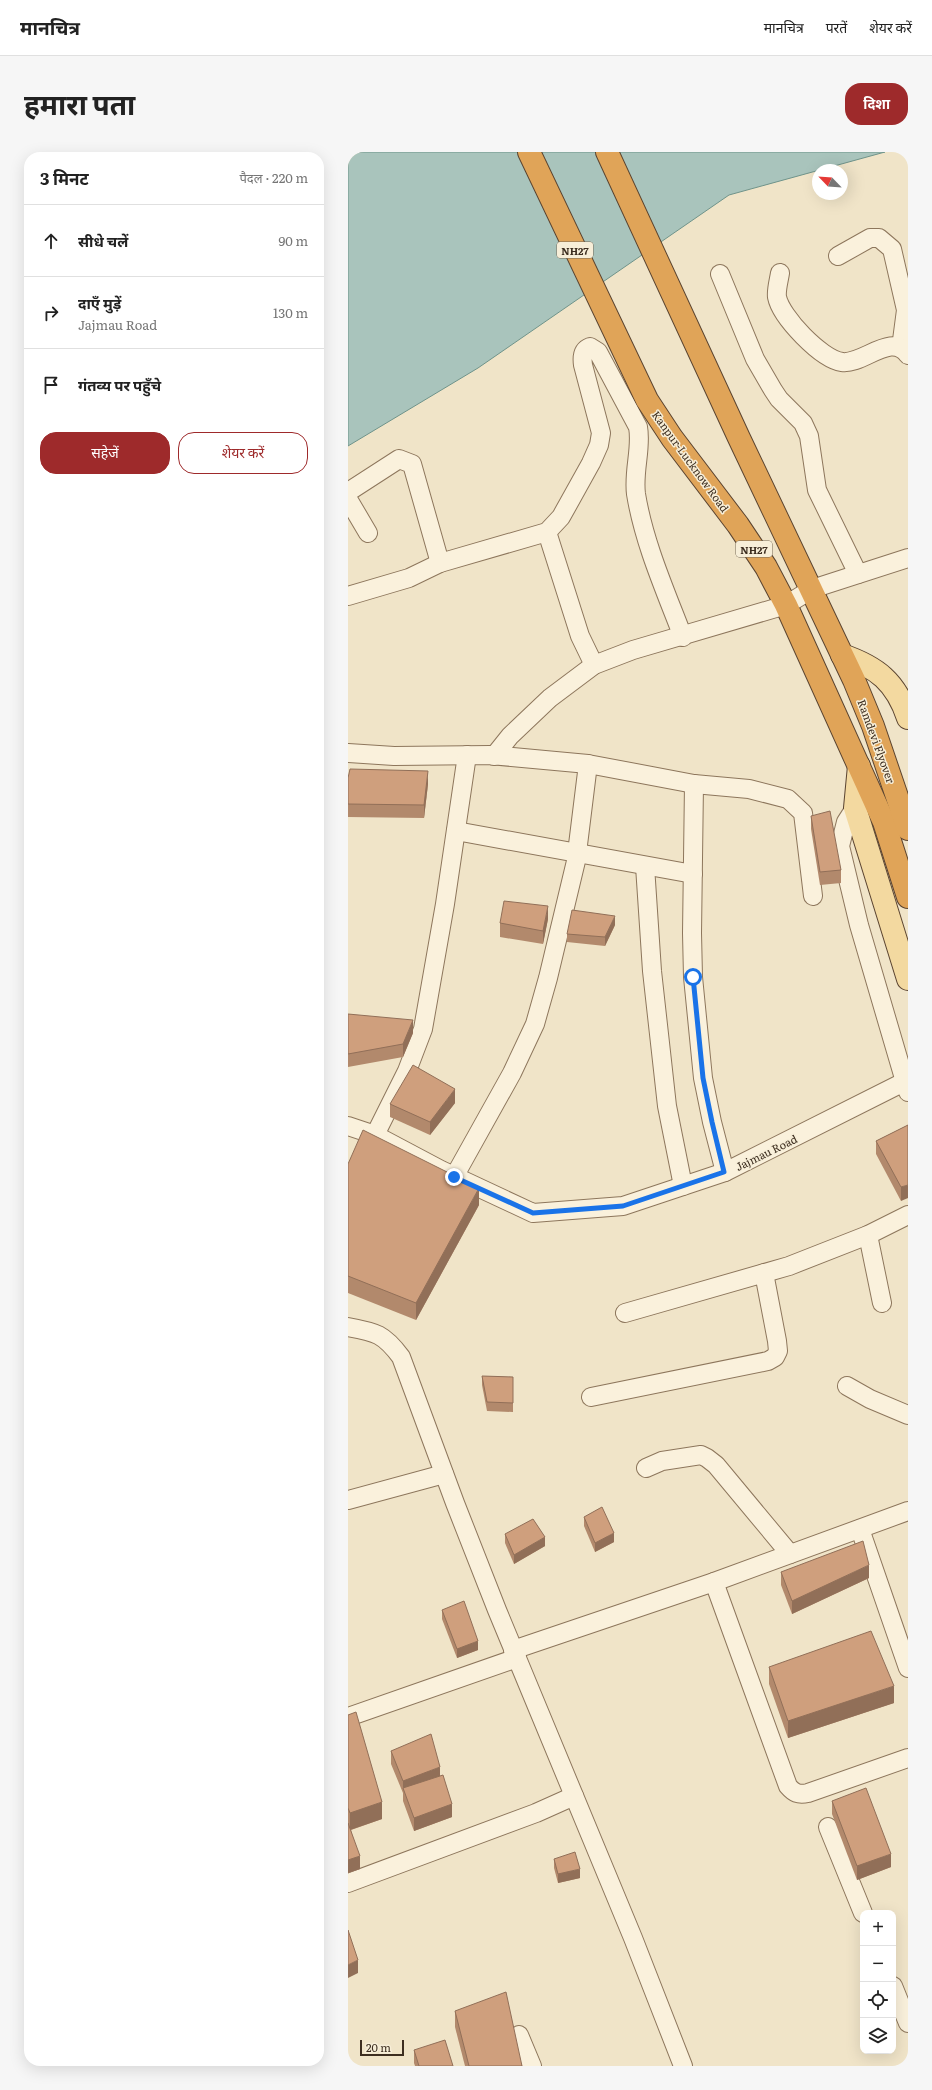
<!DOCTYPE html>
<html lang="hi">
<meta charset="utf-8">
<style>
:root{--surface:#fff;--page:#f6f6f6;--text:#222;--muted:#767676;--line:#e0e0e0;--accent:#9e2a2b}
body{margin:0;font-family:Literata,"Noto Sans Devanagari",serif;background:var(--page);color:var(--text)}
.controls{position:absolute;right:12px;bottom:12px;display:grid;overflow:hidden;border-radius:8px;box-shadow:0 4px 16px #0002}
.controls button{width:36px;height:36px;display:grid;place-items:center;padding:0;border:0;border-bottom:1px solid var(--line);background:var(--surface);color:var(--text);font:20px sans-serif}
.compass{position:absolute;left:464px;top:12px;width:36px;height:36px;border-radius:50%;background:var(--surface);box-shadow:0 4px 16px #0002;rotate:295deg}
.scale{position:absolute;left:12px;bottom:10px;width:44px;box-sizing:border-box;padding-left:4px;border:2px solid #3d2e20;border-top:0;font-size:11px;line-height:14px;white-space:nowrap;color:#3d2e20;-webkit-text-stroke:3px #f7eed8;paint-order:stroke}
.stop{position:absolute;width:12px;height:12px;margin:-9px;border:3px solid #1a73e8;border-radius:50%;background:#fff}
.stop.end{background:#1a73e8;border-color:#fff;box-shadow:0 1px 4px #0008}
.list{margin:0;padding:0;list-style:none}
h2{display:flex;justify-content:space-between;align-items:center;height:52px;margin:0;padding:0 16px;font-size:17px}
h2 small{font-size:13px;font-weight:400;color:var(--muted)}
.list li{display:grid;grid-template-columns:26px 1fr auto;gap:12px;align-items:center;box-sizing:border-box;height:72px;padding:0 16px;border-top:1px solid var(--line)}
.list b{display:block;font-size:15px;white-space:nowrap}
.list p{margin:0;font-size:13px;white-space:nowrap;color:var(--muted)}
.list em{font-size:13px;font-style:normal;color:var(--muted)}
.actions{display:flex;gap:8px;padding:12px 16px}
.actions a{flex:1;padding:9px 0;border:1px solid var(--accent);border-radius:16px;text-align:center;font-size:14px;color:var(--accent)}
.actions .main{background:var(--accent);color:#fff}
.icon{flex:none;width:22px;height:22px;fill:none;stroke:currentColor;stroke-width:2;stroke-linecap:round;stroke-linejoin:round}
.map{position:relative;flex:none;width:560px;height:1914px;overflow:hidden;border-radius:16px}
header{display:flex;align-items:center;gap:24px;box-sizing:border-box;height:56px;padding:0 20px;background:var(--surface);border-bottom:1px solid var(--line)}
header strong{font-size:19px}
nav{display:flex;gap:22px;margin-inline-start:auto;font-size:14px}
.intro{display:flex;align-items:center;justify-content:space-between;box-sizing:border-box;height:96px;padding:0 24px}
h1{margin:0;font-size:28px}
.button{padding:10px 18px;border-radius:16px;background:var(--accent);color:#fff;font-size:14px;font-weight:700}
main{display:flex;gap:24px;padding:0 24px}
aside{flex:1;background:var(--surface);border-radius:16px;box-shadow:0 4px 16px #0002}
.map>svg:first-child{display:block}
.water{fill:#a9c4bc;stroke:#6f938a}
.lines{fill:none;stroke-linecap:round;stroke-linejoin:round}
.minor-casing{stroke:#8d765c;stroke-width:20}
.major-casing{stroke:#5b4430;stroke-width:24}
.highway-casing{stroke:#5b4430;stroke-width:24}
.minor{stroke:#faf1dc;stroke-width:18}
.major{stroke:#f3d9a0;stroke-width:22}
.highway{stroke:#e0a458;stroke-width:22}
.wall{fill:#b2896c}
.shaded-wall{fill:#916f58}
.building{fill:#cf9f7d;stroke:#916f58}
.route{stroke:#1a73e8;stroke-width:5}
.labels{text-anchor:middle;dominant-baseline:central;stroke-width:3;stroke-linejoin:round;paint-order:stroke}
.shield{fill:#f7eed8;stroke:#756857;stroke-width:1}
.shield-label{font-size:10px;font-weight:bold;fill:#3d2e20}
.street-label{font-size:11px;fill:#3d2e20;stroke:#f7eed8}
</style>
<header>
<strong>मानचित्र</strong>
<nav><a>मानचित्र</a><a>परतें</a><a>शेयर करें</a></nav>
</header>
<div class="intro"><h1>हमारा पता</h1><a class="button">दिशा</a></div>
<main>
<aside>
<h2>3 मिनट<small>पैदल · 220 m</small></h2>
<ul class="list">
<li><svg class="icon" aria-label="ahead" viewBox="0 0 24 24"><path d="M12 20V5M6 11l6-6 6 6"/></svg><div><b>सीधे चलें</b></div><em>90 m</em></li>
<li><svg class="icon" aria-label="right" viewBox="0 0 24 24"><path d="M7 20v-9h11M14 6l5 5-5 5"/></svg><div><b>दाएँ मुड़ें</b><p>Jajmau Road</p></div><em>130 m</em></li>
<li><svg class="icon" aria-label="arrive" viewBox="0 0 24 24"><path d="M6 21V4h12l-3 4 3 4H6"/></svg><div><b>गंतव्य पर पहुँचे</b></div></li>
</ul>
<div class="actions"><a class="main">सहेजें</a><a>शेयर करें</a></div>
</aside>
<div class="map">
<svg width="560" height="1914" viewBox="0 0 560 1914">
<rect width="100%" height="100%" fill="#f0e4c8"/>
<path class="water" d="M0,0H537L381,43L130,216L0,294Z"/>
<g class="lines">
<defs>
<g id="minor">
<path d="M490,104L522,86H531L544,97L558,158L553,196"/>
<path d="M432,121C431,128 428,138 429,145C433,165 473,207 494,210C515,213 544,179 560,203"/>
<path d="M372,122L407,207L425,238L431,247L455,271L461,284L469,338L510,422"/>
<path d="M0,340L51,307L64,312L92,411"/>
<path d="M0,347L20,381"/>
<path d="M199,380L232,484L246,513"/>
<path d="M0,444L61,426L92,411L199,380L213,365L243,311L251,293L253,281L235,213C234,206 234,198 242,195L250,200L290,275C294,296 285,319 288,342C296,391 317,438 335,485"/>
<path d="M0,601L46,604L142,603L240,612L346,632L401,637L440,647L455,661L465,744"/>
<path d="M146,604L162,584L202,546L246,513L285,498L438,453L464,437L560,406"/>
<path d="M346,632L344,781L345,825L355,926L364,970L377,1020"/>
<path d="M507,656L498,670L492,694L511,773L560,940"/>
<path d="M108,679L345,722"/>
<path d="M297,714L304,819L319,954L335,1034"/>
<path d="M0,974L27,983L93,1018L185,1061L275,1054L377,1020L560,928"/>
<path d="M27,983L59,919L75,877L97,752L119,603"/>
<path d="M106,1025L164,921L187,872L200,826L228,709L240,612"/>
<path d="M520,1083L534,1151"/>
<path d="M277,1161L441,1114L520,1083L560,1063"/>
<path d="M0,1175C28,1180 36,1182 53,1205L107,1351L149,1458L285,1786L335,1914"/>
<path d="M499,1234L522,1247L560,1263"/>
<path d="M243,1245L420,1209L427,1205L430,1199L429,1189L416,1121"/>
<path d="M298,1316L314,1309L353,1303L359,1306L368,1313L442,1402"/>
<path d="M0,1348L96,1322"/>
<path d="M512,1377L560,1516"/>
<path d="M366,1430L440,1634C446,1641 450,1643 460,1641L560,1606"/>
<path d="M165,1498L366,1430L560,1359"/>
<path d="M0,1565L169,1506"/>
<path d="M480,1675L515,1761"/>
<path d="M0,1731L188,1661L226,1644"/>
<path d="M545,1834L560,1871"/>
<path d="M171,1883L184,1914"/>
</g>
<g id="major">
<path d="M494,503C529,515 548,530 560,566"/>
<path d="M511,614L507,656L560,827"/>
</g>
<g id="highway">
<path d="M181,0L299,248L324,286L390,373L418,415L438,453L536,670L560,745"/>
<path d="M259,0L391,286L506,528L525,574L560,677"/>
</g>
</defs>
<use href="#minor" class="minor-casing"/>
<use href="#major" class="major-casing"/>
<use href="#highway" class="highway-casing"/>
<use href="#minor" class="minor"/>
<use href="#major" class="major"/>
<use href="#highway" class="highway"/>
</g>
<g class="wall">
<path d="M0,626L80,632L76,666L0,665Z"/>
<path d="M463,664L493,718V731L472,733L463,677Z"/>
<path d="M200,767L195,792L152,785V771Z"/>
<path d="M267,773L257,794L219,790V782Z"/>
<path d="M0,862L65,881L55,905L0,915Z"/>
<path d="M107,951L82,983L42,965V952Z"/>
<path d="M560,973L553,1049L528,1002V989Z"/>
<path d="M0,1012L131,1053L68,1168L0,1141Z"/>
<path d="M134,1224L165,1225V1260L139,1259L134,1233Z"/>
<path d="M236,1365L266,1390L247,1400L236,1374Z"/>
<path d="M157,1382L197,1394L166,1412L157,1391Z"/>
<path d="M433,1420L521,1426L444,1462L433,1433Z"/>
<path d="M94,1458L130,1498L109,1506L94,1467Z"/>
<path d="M421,1515L546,1551L440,1586L421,1532Z"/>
<path d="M0,1563L34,1667L3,1678L12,1717L0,1721Z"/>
<path d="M43,1599L92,1624L104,1665L66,1679L55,1649V1641L43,1612Z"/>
<path d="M484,1649L543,1715L509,1728L484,1662Z"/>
<path d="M206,1707L232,1726L210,1731L206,1716Z"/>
<path d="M107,1859L174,1914H117L107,1875Z"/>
<path d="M66,1898L105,1914H67L66,1911Z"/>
</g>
<g class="shaded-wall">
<path d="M80,619V632L76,666V653Z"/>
<path d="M200,754V767L195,792V779Z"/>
<path d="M267,764V773L257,794V785Z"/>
<path d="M65,868V881L55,905V892Z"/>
<path d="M107,937V951L82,983V970Z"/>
<path d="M560,1033V1046L553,1049V1035Z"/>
<path d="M131,1036V1053L68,1168V1151Z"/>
<path d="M266,1381V1390L247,1400V1391Z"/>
<path d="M197,1385V1394L166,1412V1403Z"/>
<path d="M521,1413V1426L444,1462V1449Z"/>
<path d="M130,1489V1498L109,1506V1497Z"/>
<path d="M546,1534V1551L440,1586V1569Z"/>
<path d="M92,1615V1629L55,1636V1629Z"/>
<path d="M34,1650V1667L2,1678V1661Z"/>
<path d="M104,1652V1665L66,1679V1666Z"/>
<path d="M543,1702V1715L509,1728V1714Z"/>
<path d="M12,1704V1717L0,1721V1708Z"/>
<path d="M232,1717V1726L210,1731V1722Z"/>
<path d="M10,1808V1821L0,1826V1813Z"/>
</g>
<g class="building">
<path d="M2,617L80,619L76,653L0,652V626Z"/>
<path d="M482,659L493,718L472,720L463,664Z"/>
<path d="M156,749L200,754L195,779L152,771Z"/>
<path d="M224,758L267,764L257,785L219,782Z"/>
<path d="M0,862L65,868L55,892L0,902Z"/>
<path d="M65,913L107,937L82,970L42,952Z"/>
<path d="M560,973V1033L553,1035L528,989Z"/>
<path d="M15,978L131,1036L68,1151L0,1124V1012Z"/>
<path d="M134,1224L165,1225V1251L139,1250Z"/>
<path d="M254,1355L266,1381L247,1391L236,1365Z"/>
<path d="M185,1367L197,1385L166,1403L157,1382Z"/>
<path d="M515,1389L521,1413L444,1449L433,1420Z"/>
<path d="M116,1449L130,1489L109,1497L94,1458Z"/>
<path d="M523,1479L546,1534L440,1569L421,1515Z"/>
<path d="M8,1560L34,1650L2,1661L0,1656V1563Z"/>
<path d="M83,1582L92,1615L55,1629L43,1599Z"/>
<path d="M95,1623L104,1652L66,1666L55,1636Z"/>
<path d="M518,1636L543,1702L509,1714L484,1649Z"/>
<path d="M0,1671L12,1704L0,1708Z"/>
<path d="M227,1700L232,1717L210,1722L206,1707Z"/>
<path d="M0,1778L10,1808L0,1813Z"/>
<path d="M158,1840L174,1914H121L107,1859Z"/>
<path d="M97,1888L105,1914H71L66,1898Z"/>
</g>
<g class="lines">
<path class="route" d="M106,1025L185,1061L275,1054L376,1020L364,970L355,926L345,825"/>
</g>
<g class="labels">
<g class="shield">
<rect x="209" y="90" width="36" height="16" rx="3"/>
<rect x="388" y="389" width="36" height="16" rx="3"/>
</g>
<g class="shield-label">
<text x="227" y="98">NH27</text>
<text x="406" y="397">NH27</text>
</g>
<g class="street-label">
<text transform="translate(343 309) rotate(54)">Kanpur-Lucknow Road</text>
<text transform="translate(529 589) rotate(70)">Ramdevi Flyover</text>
<text transform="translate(418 1000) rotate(-26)">Jajmau Road</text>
</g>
</g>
</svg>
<div class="controls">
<button>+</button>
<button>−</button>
<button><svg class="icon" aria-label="locate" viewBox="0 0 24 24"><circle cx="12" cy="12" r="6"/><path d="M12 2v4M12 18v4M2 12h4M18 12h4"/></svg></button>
<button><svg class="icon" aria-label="layers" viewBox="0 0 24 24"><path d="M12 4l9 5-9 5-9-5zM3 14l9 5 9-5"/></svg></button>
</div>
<svg class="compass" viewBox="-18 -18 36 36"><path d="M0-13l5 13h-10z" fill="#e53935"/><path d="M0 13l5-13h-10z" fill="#767676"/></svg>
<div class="scale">20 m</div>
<div class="stop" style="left:345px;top:825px"></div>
<div class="stop end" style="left:106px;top:1025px"></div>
</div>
</main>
